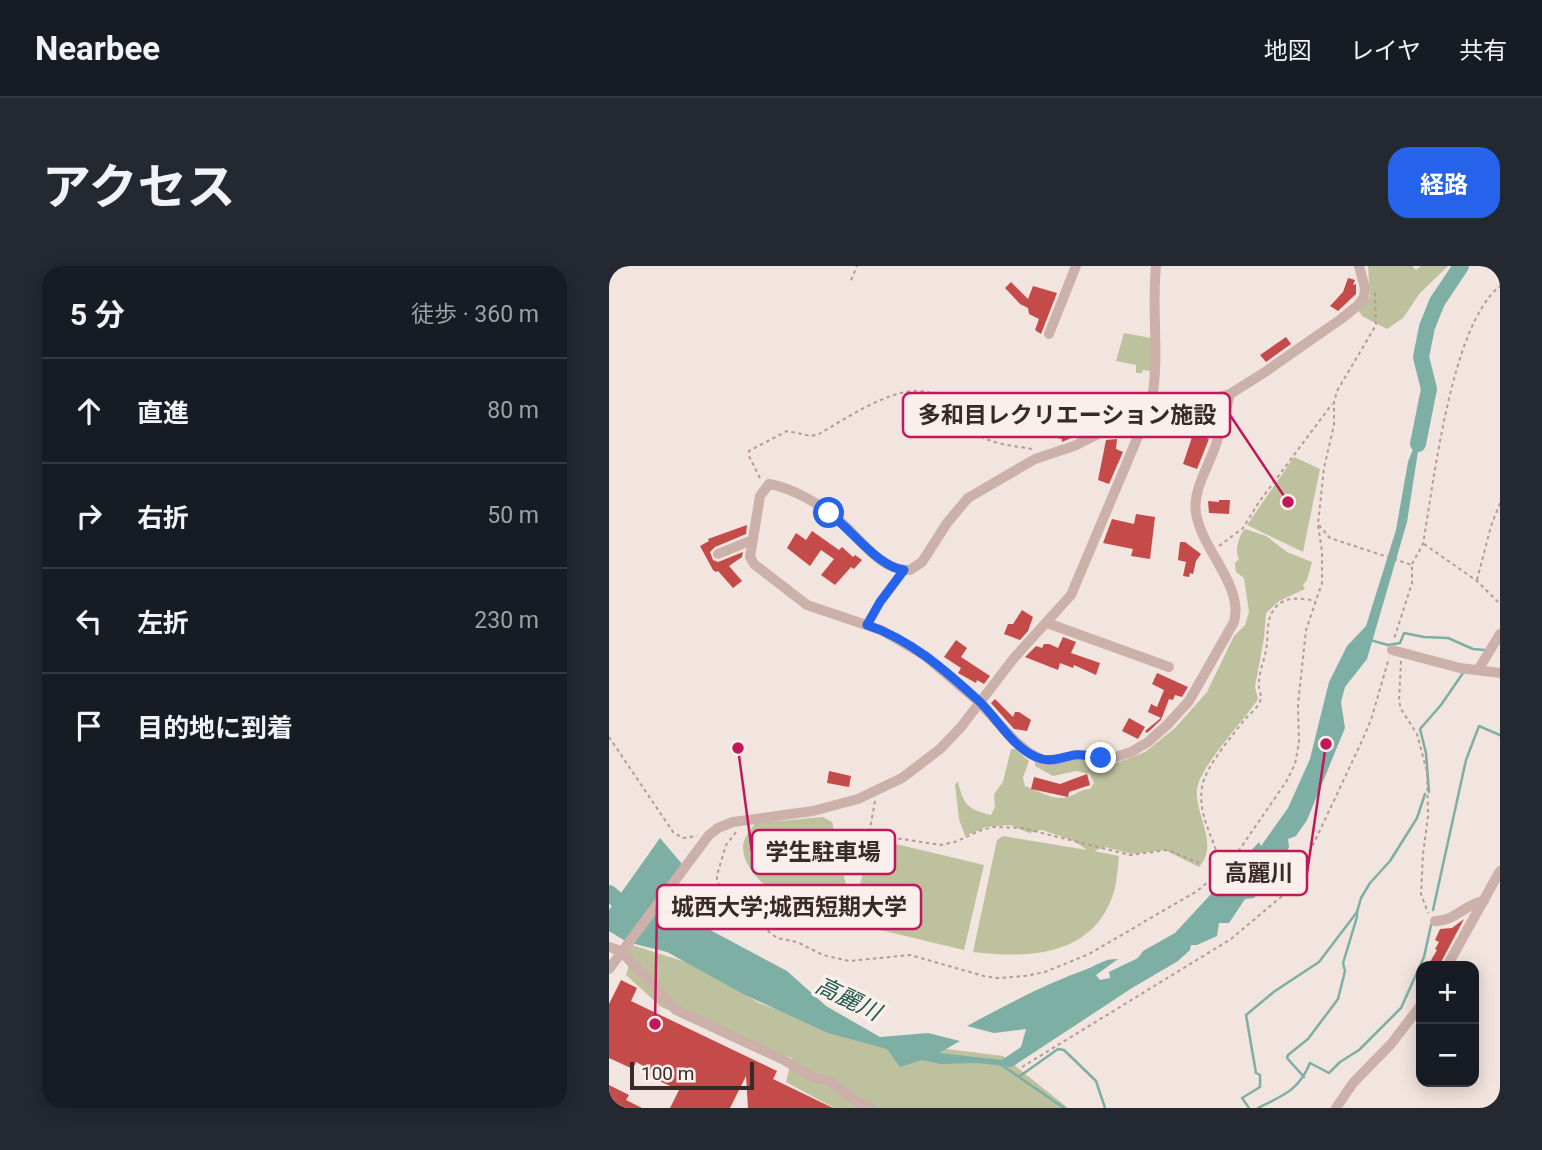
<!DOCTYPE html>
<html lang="ja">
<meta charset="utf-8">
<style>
:root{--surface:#171b24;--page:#242831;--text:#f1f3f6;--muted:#9ea1a6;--line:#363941;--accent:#2563eb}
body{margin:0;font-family:Roboto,"Noto Sans JP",sans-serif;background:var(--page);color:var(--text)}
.controls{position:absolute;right:21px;bottom:21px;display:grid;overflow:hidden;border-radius:14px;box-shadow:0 4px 18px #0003}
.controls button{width:63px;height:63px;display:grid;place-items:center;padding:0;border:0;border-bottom:2px solid var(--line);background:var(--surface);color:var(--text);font:35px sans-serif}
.scale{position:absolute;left:21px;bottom:18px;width:124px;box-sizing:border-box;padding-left:7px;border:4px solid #382a29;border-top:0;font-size:19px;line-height:24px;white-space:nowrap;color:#382a29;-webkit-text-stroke:5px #faefea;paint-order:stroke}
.stop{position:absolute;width:21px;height:21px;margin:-16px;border:5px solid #2563eb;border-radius:50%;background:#fff}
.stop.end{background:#2563eb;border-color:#fff;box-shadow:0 2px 7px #0008}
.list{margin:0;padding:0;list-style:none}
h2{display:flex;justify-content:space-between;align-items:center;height:91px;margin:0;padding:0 28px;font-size:30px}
h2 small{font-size:23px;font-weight:400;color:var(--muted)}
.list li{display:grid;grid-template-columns:46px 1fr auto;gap:21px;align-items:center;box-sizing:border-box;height:105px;padding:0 28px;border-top:2px solid var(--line)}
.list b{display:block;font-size:26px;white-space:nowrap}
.list em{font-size:23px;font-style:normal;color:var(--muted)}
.icon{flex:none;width:38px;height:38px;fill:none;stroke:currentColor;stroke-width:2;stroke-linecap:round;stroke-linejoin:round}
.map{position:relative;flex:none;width:891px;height:842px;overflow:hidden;border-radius:21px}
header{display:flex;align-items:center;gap:42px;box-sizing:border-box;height:98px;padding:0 35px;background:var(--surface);border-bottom:2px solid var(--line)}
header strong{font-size:33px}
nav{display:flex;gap:38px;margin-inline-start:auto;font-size:24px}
.intro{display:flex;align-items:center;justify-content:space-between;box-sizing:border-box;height:168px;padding:0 42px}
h1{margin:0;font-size:49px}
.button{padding:18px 32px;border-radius:21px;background:var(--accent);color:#fff;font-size:24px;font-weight:700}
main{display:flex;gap:42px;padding:0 42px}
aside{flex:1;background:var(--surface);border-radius:21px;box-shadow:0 4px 18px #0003}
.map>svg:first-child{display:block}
.green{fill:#bec19e}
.water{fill:#7dafa5}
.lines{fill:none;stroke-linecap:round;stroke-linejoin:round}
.stream{stroke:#7dafa5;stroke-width:2.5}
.river{stroke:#7dafa5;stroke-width:16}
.building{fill:#c54a4a}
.path{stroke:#b69a94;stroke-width:2;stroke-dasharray:3.5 3.5;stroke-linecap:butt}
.minor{stroke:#cbb1aa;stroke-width:10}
.route{stroke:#2563eb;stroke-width:9}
.labels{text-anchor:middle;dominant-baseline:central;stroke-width:7;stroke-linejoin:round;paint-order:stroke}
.water-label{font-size:23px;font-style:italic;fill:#1f594f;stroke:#faefea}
.leader{fill:none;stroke:#c2185b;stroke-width:2.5}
.callout-dot{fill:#c2185b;stroke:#faefea;stroke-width:2.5}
.callout{fill:#faefea;stroke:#c2185b;stroke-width:2.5}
.callout-label{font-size:23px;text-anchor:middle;font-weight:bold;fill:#382a29}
</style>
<header>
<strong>Nearbee</strong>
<nav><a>地図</a><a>レイヤ</a><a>共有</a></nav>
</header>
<div class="intro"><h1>アクセス</h1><a class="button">経路</a></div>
<main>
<aside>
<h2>5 分<small>徒歩 · 360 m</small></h2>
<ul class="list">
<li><svg class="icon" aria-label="ahead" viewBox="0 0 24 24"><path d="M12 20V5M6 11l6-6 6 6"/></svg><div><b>直進</b></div><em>80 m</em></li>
<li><svg class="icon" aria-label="right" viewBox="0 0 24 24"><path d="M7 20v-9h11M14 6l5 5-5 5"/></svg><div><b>右折</b></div><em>50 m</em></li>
<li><svg class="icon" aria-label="left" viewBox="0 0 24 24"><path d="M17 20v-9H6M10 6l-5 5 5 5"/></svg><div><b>左折</b></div><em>230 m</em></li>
<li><svg class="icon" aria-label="arrive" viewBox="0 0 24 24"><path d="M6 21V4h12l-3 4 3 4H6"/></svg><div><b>目的地に到着</b></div></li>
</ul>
</aside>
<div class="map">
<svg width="891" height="842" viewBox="0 0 891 842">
<rect width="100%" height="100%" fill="#f2e4de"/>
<g class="green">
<path d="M759,0H803L807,4L812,0H839L811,27L794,52L778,63L753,50L750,45L761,31Z"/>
<path d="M515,67L542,72V105L534,104L533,107H527V99L507,95Z"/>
<path d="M685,191L711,203L694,286L638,259Z"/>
<path d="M636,263L657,270L678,286L703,296L698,314L694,319L696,323L670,335L657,347L655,372L646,421L649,433C635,455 591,500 588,523C585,548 611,578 590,601L556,584L523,588L496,581L485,585L510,590C509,600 508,612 506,622C488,690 421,693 364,686L388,574L394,570L478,584L465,575L442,567L433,564L420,567L401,559L377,561L356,570L350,553L346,518L349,516C355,540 359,543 382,549L386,541L385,528L394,516L402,483H406L420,495L414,512L416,520C427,524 442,533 454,532C464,531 471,523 481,523L485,517L481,508L467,505L444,510L426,500V495L470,493L498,499L507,497L536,486L566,462L598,426L625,370L636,359L640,346L635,312L627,306L626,297L630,293C625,285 630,269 636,263Z"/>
<path d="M214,551L223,556L241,637L240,643C231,644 222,647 213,646C185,644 134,613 134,581C134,572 142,564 146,557Z"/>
<path d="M262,572L375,599L355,684L242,657Z"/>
<path d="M20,678L86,699L150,737L220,763L322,781L394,790L459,842H225L177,816L183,792L52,741L17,709L22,692L18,682Z"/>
</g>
<path class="water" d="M813,160L798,256L758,393L736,421L732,436L736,462L698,554L687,570L679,573L680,581L669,604L663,603L662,612L645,632L636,633L620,657H610L608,670L588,679H582L581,684L569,695L523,722L403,801L369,797L332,798L313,794L291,801L278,783L219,767L136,729L58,686L18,676L0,665V644L51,572L73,598L59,624L103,665L178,705L217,740L271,771L319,767L351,775L330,787L393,794L412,781L417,763L385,767L358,760C397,739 436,718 478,703C490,698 495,693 509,693L487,709L491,714L501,712L500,706L529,692L534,685L566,667L650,576L652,580L679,542L701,493L720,416L738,380L757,360L787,264L799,196Z"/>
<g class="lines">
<g class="stream">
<path d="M761,374L779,379L791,377L795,367L815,371L839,372L864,383L876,384"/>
<path d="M820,526L817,487L811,463L832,439L854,407"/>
<path d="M824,644L857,494L870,460L891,469"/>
<path d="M391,798L455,842"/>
<path d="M411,810L449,783L455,784L487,815L496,842"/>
<path d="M695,811L678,792L679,789L699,773L729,733L736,705L734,697L748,651V646"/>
<path d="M640,842L633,832L651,821V809L647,807L637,749L666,725L710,696L748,646L752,632L761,617L781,595L808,552L816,528"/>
<path d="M649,842C675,829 690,824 701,797L720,807L731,796L750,784L792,742L815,691L822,659"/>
</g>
<g class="river">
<path d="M809,178L820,123L812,91L818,61L828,36L852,0"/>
<path d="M0,627L24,647"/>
</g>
</g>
<g class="building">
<path d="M739,12L746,14L744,19L747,18V28L729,45L721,40L734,26Z"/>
<path d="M402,16L419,33L424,20L448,27L432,68L426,64L430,53L420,48L419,42L411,38L396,22Z"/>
<path d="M677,71L682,78L657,96L651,89Z"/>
<path d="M461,137L475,139L471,168L453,176V173L433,168L435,161L457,166V163L465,164L466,151L459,150Z"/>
<path d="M584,168L600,173L588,203L574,198Z"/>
<path d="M508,173L507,183L514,186L500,218L489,214L497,174Z"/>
<path d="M610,234H621L620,248L600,247L599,235L610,236Z"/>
<path d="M527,248L546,251L541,293L522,290L524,283L494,277L503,253L525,258Z"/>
<path d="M138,259L137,268L106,281L101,286L104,294L109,296L134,286L133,291L120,300L133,315L124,322L109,305L107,306L104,304L91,280L100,275L99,273Z"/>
<path d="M203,265L230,284L233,281L244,291L246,289L253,294L245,303L242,301L226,319L212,309L225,293L212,284L201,300L178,282L187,267L197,274Z"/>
<path d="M571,276H576L592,288L587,295L584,308L581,307L580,311L574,310L577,296L569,294Z"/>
<path d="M413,344L424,351L419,365L411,374L395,368L399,358H404Z"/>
<path d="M454,371L467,376L462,387L491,397L487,409L465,399L464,402L451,397L449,404L416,391L427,380L433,382L435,378H440L449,382Z"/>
<path d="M347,374L358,382L352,391L381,410L375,418L368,414L367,417L349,407L352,402L335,391Z"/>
<path d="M548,407L579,421L573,431L566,429L564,434L560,433L552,454L538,467L536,465L552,452L539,446L542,438L548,441L555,424L543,418Z"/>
<path d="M386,433L404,451L406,446H410L422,454L418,465L405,463L382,437Z"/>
<path d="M520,452L536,461L529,473L513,465Z"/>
<path d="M220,505L242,510L240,521L218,517Z"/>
<path d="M478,508L481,519L460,526L459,531L422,523L425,511L451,518Z"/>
<path d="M855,653L830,700L821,696L828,684L826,683L830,676L826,674L831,663L843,662Z"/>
<path d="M12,714L28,722L22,735L168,805L164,813L224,842H139L137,810L121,842H61L70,824L39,810L42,804L27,796L24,803L0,792V738Z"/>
<path d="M0,819L20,829L17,834L33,842H0Z"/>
</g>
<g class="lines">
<g class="path">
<path d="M5,0L6,2"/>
<path d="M242,14L248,0"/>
<path d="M766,27L767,59L728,125L725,136V159L715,202L709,258L721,272L803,299V317L785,373"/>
<path d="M151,212L140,190V185L178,165L202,170L210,168C236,153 287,118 318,126C332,129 352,157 366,167C381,178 406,180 423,183"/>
<path d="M815,278L868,315L891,338"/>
<path d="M610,280L634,262L650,236L723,138"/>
<path d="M803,298L814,278C825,215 842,59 891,20"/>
<path d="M868,314L882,260L891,237"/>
<path d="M262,352L288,313"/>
<path d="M792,395L790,435L792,443L808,468L818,506L819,550L814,588L812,628L819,647"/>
<path d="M0,471L64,566L74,572L88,570"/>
<path d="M266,535L260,568L332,579L346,576L370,565L384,561L413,562L521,589L559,584L590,597"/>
<path d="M127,566L117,579L108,609V615L116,629L124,637L140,646L149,657L168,672L188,676L214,689L240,695L301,689L375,710L389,712L416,710L436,706L480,688L588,625L612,605L624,593L677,516L686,498L690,476L689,438L697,364L713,317V285L709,259"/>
<path d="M612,604C608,575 588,552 593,521C596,501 624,469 636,453C641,448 652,439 652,431C652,428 650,424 650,421C649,408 655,396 657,384C660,370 656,354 666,342C675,330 693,332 706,335"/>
<path d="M413,801L622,673L678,626L703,581L753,475L762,454L780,392"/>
</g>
<g class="minor">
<path d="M440,68L467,0"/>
<path d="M621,128C617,144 613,160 608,175C602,197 583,223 587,247C593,285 635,319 625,356L580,435L558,459L539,476L522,486L503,492L468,489L450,494H434L422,488L405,474L371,437L315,389L272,364L198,339L145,298L141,291L151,230L160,218C184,222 213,239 232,256C253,274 271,305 301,304L313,296L338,257L359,232L426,193L465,180L493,166L524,164L586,138L621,128L653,108L732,53L748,40L755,31L756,22L750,0"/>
<path d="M109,288L143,274"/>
<path d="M438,357L560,401"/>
<path d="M783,384L851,402L891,407"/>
<path d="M869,404L891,368"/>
<path d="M826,655C845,656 857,637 875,635"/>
<path d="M0,681L12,685L67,744L173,793L204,811L221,815L241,831L262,842"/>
<path d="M838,700L891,605"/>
<path d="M0,703L100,569L109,562L124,556L204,545L249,533L293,512L331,483L352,461L405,392L462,329L541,142C552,95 542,48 547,0"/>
<path d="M727,842L744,817L782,778L812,739"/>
</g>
</g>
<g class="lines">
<path class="route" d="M220,247C242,263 270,302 295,304L271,336L258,359C301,373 337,405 370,435C389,453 406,486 433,493C445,496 454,491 465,489C474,488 483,490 492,492"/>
</g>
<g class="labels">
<g class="water-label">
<text transform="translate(239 733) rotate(26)">高麗川</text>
</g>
</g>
<path class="leader" d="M679 236L621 149M129 482L143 586M717 478L698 607M46 758L48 641"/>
<g class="callout-dot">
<circle cx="679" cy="236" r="7"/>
<circle cx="129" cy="482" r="7"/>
<circle cx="717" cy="478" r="7"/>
<circle cx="46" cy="758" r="7"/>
</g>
<g class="callout">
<rect x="294" y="127" width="327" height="44" rx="7"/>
<rect x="143" y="564" width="143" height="44" rx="7"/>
<rect x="601" y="585" width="97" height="44" rx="7"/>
<rect x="48" y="619" width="264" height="44" rx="7"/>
</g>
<g class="callout-label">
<text x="458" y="157">多和目レクリエーション施設</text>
<text x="214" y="594">学生駐車場</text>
<text x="650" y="615">高麗川</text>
<text x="180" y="649">城西大学;城西短期大学</text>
</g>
</svg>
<div class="controls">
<button>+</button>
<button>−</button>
</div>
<div class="scale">100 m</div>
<div class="stop" style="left:220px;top:247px"></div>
<div class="stop end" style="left:492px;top:492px"></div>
</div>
</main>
